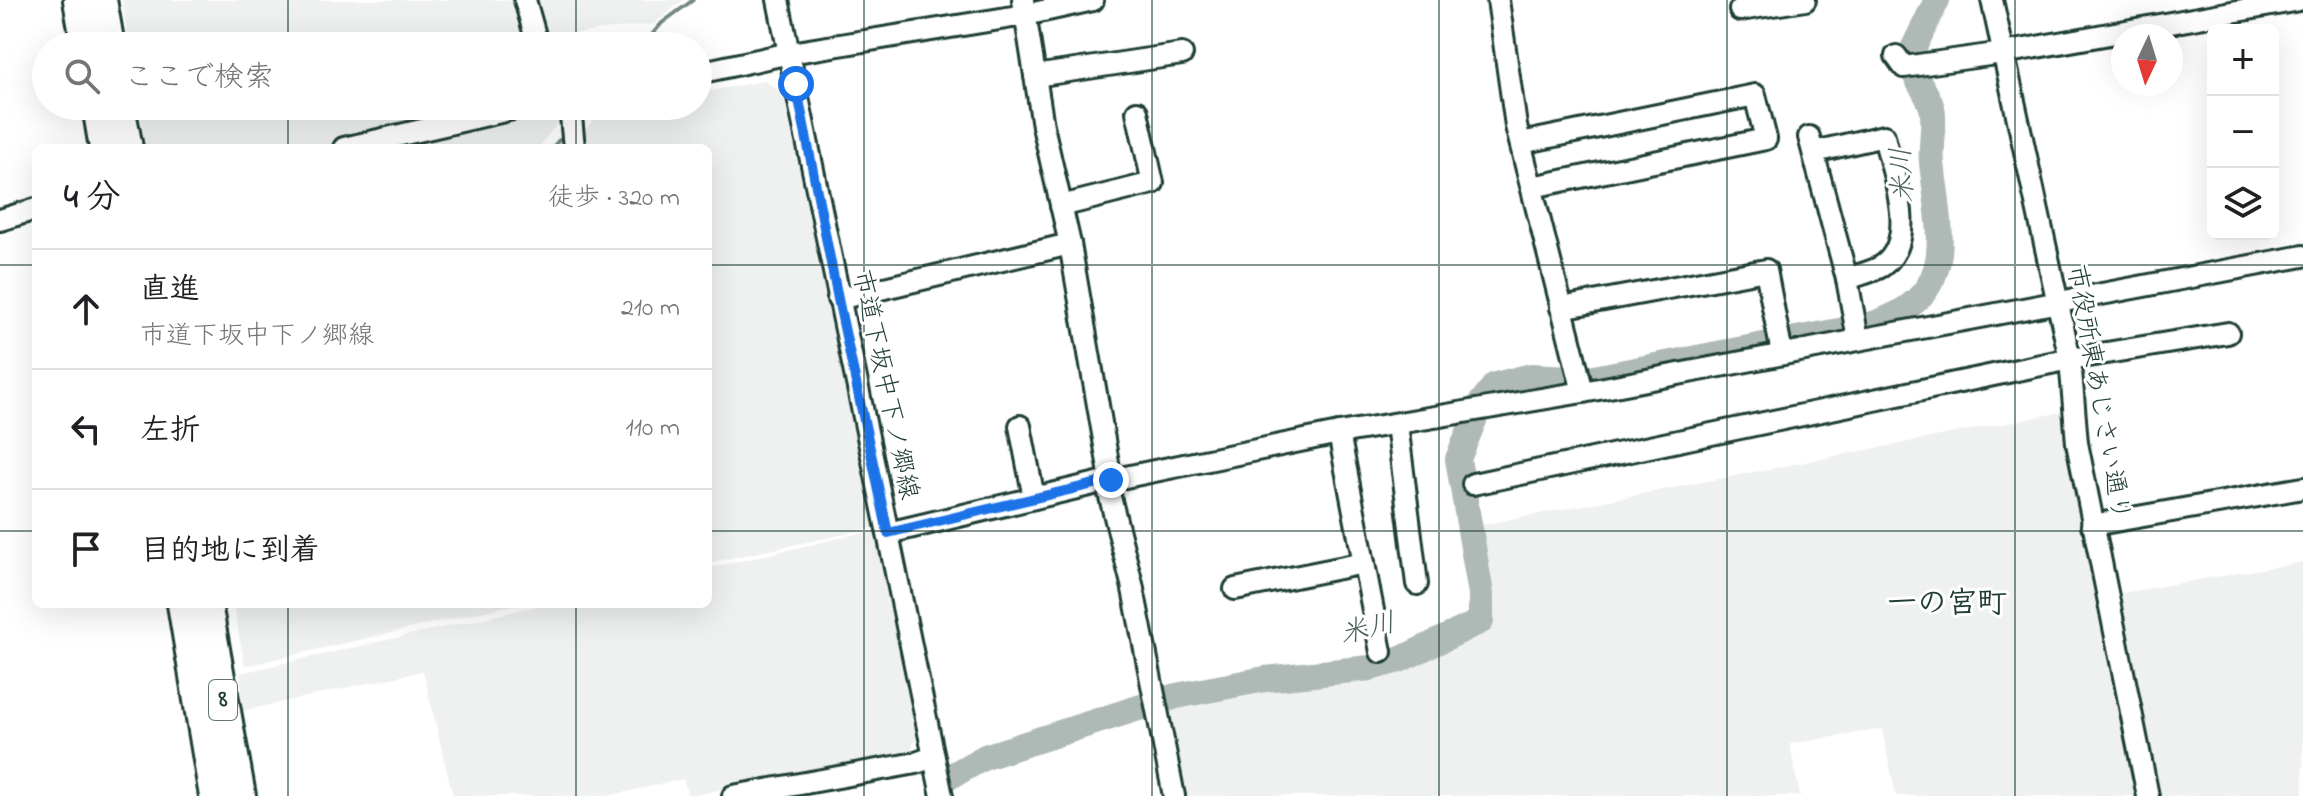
<!DOCTYPE html>
<html lang="ja">
<meta charset="utf-8">
<style>
:root{--surface:#fff;--page:#f6f6f6;--text:#202124;--muted:#757577;--line:#e0e0e0}
body{margin:0;font-family:"Indie Flower","Klee One",sans-serif;background:var(--page);color:var(--text)}
.controls{position:absolute;right:24px;top:24px;display:grid;overflow:hidden;border-radius:12px;box-shadow:0 8px 32px #0002}
.controls button{width:72px;height:72px;display:grid;place-items:center;padding:0;border:0;border-bottom:2px solid var(--line);background:var(--surface);color:var(--text);font:40px sans-serif}
.compass{position:absolute;left:2111px;top:24px;width:72px;height:72px;border-radius:50%;background:var(--surface);box-shadow:0 8px 32px #0002;rotate:184deg}
.stop{position:absolute;width:24px;height:24px;margin:-18px;border:6px solid #1a73e8;border-radius:50%;background:#fff}
.stop.end{background:#1a73e8;border-color:#fff;box-shadow:0 2px 8px #0008}
.list{margin:0;padding:0;list-style:none}
h2{display:flex;justify-content:space-between;align-items:center;height:104px;margin:0;padding:0 32px;font-size:34px}
h2 small{font-size:26px;font-weight:400;color:var(--muted)}
.list li{display:grid;grid-template-columns:52px 1fr auto;gap:24px;align-items:center;box-sizing:border-box;height:120px;padding:0 32px;border-top:2px solid var(--line)}
.list b{display:block;font-size:30px;white-space:nowrap}
.list p{margin:0;font-size:26px;white-space:nowrap;color:var(--muted)}
.list em{font-size:26px;font-style:normal;color:var(--muted)}
.icon{flex:none;width:44px;height:44px;fill:none;stroke:currentColor;stroke-width:2;stroke-linecap:round;stroke-linejoin:round}
.map{position:relative;flex:none;width:2303px;height:796px;overflow:hidden}
.search{position:absolute;background:var(--surface);box-shadow:0 8px 32px #0002;left:32px;top:32px;width:680px;height:88px;display:flex;align-items:center;gap:20px;box-sizing:border-box;padding:0 28px;border-radius:44px;color:var(--muted);font-size:30px}
.panel{position:absolute;background:var(--surface);box-shadow:0 8px 32px #0002;left:32px;top:144px;width:680px;height:464px;border-radius:12px}
.map>svg:first-child{display:block}
.built{fill:#eef1f0}
.lines{fill:none;stroke-linecap:round;stroke-linejoin:round}
.stream{stroke:#758883;stroke-width:4}
.river{stroke:#afbab7;stroke-width:26}
.minor-casing{stroke:#1f3d34;stroke-width:26}
.highway-casing{stroke:#1f3d34;stroke-width:36}
.minor{stroke:#fff;stroke-width:20}
.highway{stroke:#fff;stroke-width:30}
.route{stroke:#1a73e8;stroke-width:10}
.grid{fill:none;stroke:#1f3d34;stroke-width:2;stroke-opacity:0.55}
.labels{text-anchor:middle;dominant-baseline:central;stroke-width:6;stroke-linejoin:round;paint-order:stroke}
.shield{fill:#fff;stroke:#627771;stroke-width:2}
.shield-label{font-size:24px;font-weight:bold;fill:#1f3d34}
.street-label{font-size:26px;fill:#1f3d34;stroke:#fff}
.water-label{font-size:28px;font-style:italic;fill:#4a625b;stroke:#fff}
.quarter-label{font-size:30px;font-weight:bold;fill:#1f3d34;stroke:#fff}
</style>
<div class="map">
<svg width="2303" height="796" viewBox="0 0 2303 796">
<rect width="100%" height="100%" fill="#fff"/>
<filter id="ink" filterUnits="userSpaceOnUse"><feTurbulence type="fractalNoise" baseFrequency=".0125" numOctaves="2"/><feDisplacementMap in="SourceGraphic" scale="16" xChannelSelector="R" yChannelSelector="G"/><feConvolveMatrix kernelMatrix="1 2 1 2 8 2 1 2 1" color-interpolation-filters="sRGB"/></filter>
<g filter="url(#ink)">
<g class="built">
<path d="M122,0H684L654,24L539,38L541,46H129Z"/>
<path d="M765,81L783,93L874,528L708,563V148H583L584,131L602,111L631,106H698V93Z"/>
<path d="M139,106H554L558,122L538,148H146Z"/>
<path d="M2063,412L2140,796H1896L1882,729L1790,744L1800,796H1180L1163,709L1230,691L1288,683L1386,674L1478,638L1491,621L1495,598L1481,525Z"/>
<path d="M875,530L916,738L909,754L688,796L683,779L608,796H453L423,671L243,711L240,673L547,604H708V568Z"/>
<path d="M2303,562V796H2158L2116,594Z"/>
<path d="M233,604H516L245,666Z"/>
</g>
<g class="lines">
<g class="stream">
<path d="M642,46L662,23L693,0"/>
<path d="M552,148L559,140"/>
</g>
<g class="river">
<path d="M1873,324C1960,296 1940,234 1932,163C1930,145 1936,124 1932,108C1926,86 1908,77 1912,51L1937,0"/>
<path d="M1786,341L1844,330"/>
<path d="M1589,379L1774,343"/>
<path d="M953,775L985,757L1176,696L1265,679L1370,668L1399,660L1481,621V594L1458,459L1481,403L1495,385L1531,376L1571,378"/>
</g>
<defs>
<g id="minor">
<path d="M525,0L538,46"/>
<path d="M778,0L942,796"/>
<path d="M1023,0L1043,126L1070,244L1111,480"/>
<path d="M1498,0L1516,126L1583,392"/>
<path d="M1992,0L2070,359L2077,443L2148,796"/>
<path d="M1740,10L1805,0"/>
<path d="M1896,56L1904,67L2003,53L2299,0"/>
<path d="M698,73L790,53L1025,15L1093,0"/>
<path d="M1035,76L1182,54"/>
<path d="M570,106L574,148"/>
<path d="M1809,137L1847,279L1858,339"/>
<path d="M1521,143L1755,95L1766,139L1532,187"/>
<path d="M344,148L526,106"/>
<path d="M1814,152L1884,136C1892,172 1920,240 1882,266C1872,272 1858,275 1847,279"/>
<path d="M1061,206L1153,183L1137,112"/>
<path d="M0,220L36,209"/>
<path d="M838,299L1070,244"/>
<path d="M1561,308L1766,270L1782,354"/>
<path d="M1397,424L1417,584"/>
<path d="M1020,426L1034,498"/>
<path d="M1339,433L1381,652"/>
<path d="M1106,481L1132,584L1174,796"/>
<path d="M1473,484L2070,359L2228,333"/>
<path d="M2092,525L2303,488"/>
<path d="M888,533L1106,481L1339,433L1583,392L2303,256"/>
<path d="M1235,589L1364,563"/>
<path d="M733,796L916,763L933,757"/>
</g>
<g id="highway">
<path d="M79,0L87,46"/>
<path d="M101,0L109,46"/>
<path d="M98,106L105,148"/>
<path d="M119,106L127,148"/>
<path d="M183,604L215,796"/>
<path d="M206,604L240,796"/>
</g>
</defs>
<use href="#minor" class="minor-casing"/>
<use href="#highway" class="highway-casing"/>
<use href="#minor" class="minor"/>
<use href="#highway" class="highway"/>
</g>
</g>
<g class="lines" filter="url(#ink)">
<path class="route" d="M796,84L838,299L888,533L1111,480"/>
</g>
<path class="grid" d="M288,0V46M576,0V46M864,0V796M1152,0V796M1439,0V796M1727,0V796M2015,0V796M288,106V148M576,106V148M0,265H36M708,265H2303M0,531H36M708,531H2303M288,604V796M576,604V796"/>
<g class="labels">
<rect class="shield" x="209" y="680" width="28" height="40" rx="6"/>
<g class="shield-label">
<text x="223" y="700">8</text>
</g>
<g class="street-label">
<text transform="translate(884 385) rotate(78)">市道下坂中下ノ郷線</text>
<text transform="translate(2097 393) rotate(80)">市役所東あじさい通り</text>
</g>
<g class="water-label">
<text transform="translate(1904 175) rotate(-93)">米川</text>
<text transform="translate(1368 630) rotate(-13)">米川</text>
</g>
<g class="quarter-label">
<text x="1947" y="605">一の宮町</text>
</g>
</g>
</svg>
<div class="controls">
<button>+</button>
<button>−</button>
<button><svg class="icon" aria-label="layers" viewBox="0 0 24 24"><path d="M12 4l9 5-9 5-9-5zM3 14l9 5 9-5"/></svg></button>
</div>
<svg class="compass" viewBox="-18 -18 36 36"><path d="M0-13l5 13h-10z" fill="#e53935"/><path d="M0 13l5-13h-10z" fill="#757577"/></svg>
<div class="stop" style="left:796px;top:84px"></div>
<div class="stop end" style="left:1111px;top:480px"></div>
<div class="search"><svg class="icon" aria-label="search" viewBox="0 0 24 24"><circle cx="10" cy="10" r="6"/><path d="M15 15l6 6"/></svg>ここで検索</div>
<section class="panel">
<h2>4 分<small>徒歩 · 320 m</small></h2>
<ul class="list">
<li><svg class="icon" aria-label="ahead" viewBox="0 0 24 24"><path d="M12 20V5M6 11l6-6 6 6"/></svg><div><b>直進</b><p>市道下坂中下ノ郷線</p></div><em>210 m</em></li>
<li><svg class="icon" aria-label="left" viewBox="0 0 24 24"><path d="M17 20v-9H6M10 6l-5 5 5 5"/></svg><div><b>左折</b></div><em>110 m</em></li>
<li><svg class="icon" aria-label="arrive" viewBox="0 0 24 24"><path d="M6 21V4h12l-3 4 3 4H6"/></svg><div><b>目的地に到着</b></div></li>
</ul>
</section>
</div>
